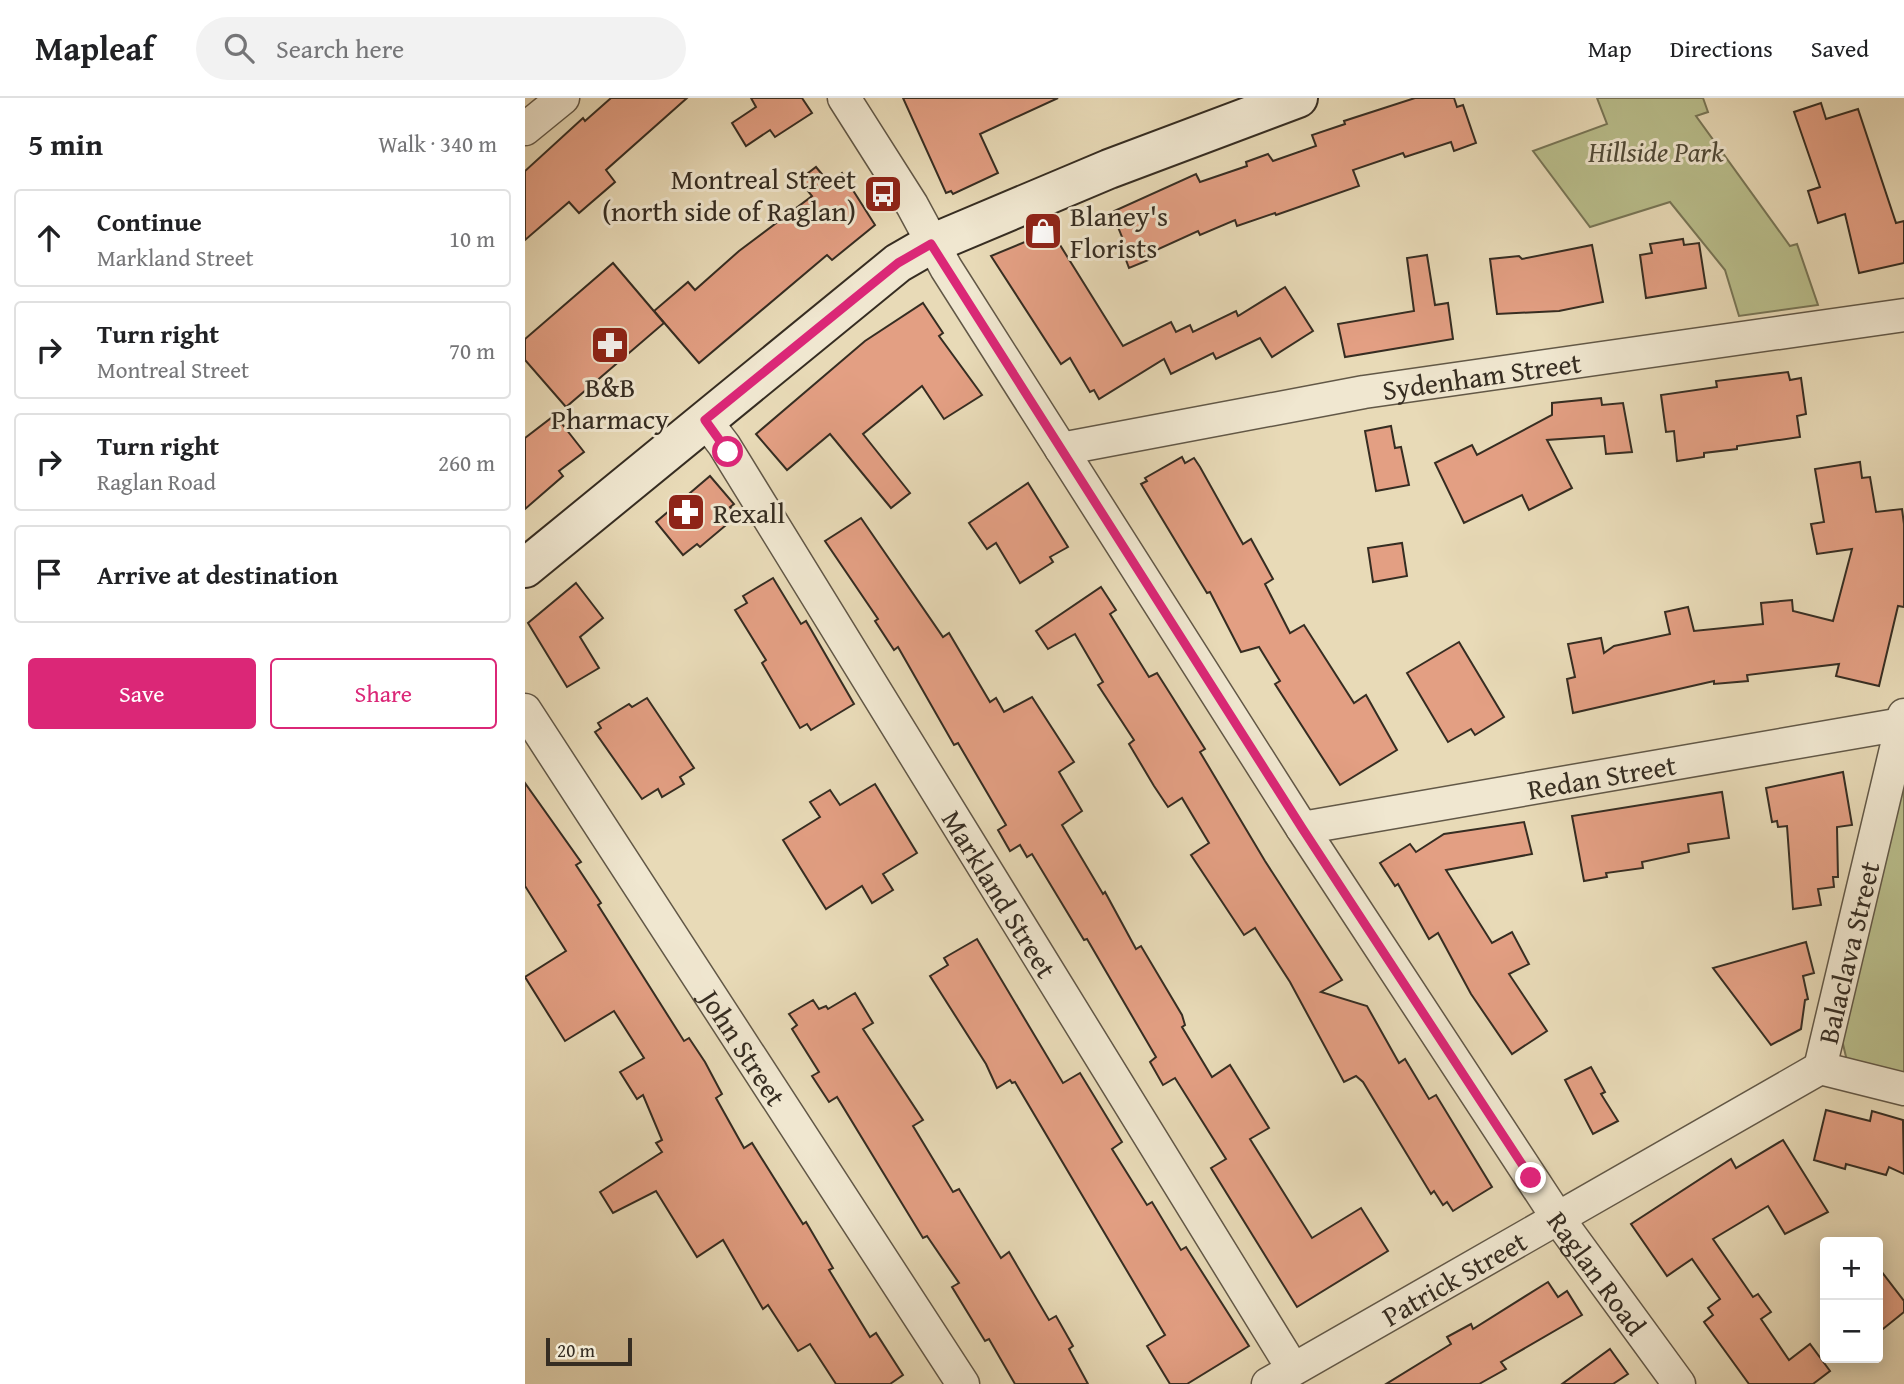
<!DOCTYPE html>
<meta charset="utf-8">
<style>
:root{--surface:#fff;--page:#f2f2f2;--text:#202124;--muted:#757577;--line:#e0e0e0;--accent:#db2777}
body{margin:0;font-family:"Gentium Book Plus",serif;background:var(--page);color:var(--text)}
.controls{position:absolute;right:21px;bottom:21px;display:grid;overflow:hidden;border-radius:7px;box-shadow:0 4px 18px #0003}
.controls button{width:63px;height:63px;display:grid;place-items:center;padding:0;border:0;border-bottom:2px solid var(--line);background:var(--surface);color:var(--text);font:35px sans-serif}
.scale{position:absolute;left:21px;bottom:18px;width:86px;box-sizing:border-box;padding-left:7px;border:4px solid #362d22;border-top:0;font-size:19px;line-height:24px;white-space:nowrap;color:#362d22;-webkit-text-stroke:5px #f0e7d0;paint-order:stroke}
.stop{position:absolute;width:21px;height:21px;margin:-16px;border:5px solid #db2777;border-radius:50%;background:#fff}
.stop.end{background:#db2777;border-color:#fff;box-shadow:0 2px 7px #0008}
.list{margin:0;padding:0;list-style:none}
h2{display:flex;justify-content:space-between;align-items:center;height:91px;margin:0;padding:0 28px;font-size:30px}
h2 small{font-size:23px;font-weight:400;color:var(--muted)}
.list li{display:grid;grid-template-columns:46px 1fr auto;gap:21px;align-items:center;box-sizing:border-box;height:98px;margin:0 14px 14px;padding:0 14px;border:2px solid var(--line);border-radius:7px}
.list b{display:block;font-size:26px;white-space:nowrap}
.list p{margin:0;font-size:23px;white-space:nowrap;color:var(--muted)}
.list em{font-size:23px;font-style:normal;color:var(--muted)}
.actions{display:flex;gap:14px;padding:21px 28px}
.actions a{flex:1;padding:16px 0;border:2px solid var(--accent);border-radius:7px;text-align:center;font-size:24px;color:var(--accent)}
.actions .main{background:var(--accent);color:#fff}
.icon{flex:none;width:38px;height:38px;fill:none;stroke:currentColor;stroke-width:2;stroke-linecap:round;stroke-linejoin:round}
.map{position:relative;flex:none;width:1379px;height:1286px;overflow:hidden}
header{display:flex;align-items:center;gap:42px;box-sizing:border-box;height:98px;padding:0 35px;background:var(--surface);border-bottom:2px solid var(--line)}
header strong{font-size:33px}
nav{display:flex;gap:38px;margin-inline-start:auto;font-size:24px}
.search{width:490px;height:63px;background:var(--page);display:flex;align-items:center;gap:18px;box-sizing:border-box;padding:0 24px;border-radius:38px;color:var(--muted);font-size:26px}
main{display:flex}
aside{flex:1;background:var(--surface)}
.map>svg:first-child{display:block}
.green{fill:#b9be8c;stroke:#787657;stroke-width:2}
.building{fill:#e39f83;stroke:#362d22;stroke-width:2}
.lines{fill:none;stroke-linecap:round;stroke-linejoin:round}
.minor-casing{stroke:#625847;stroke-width:35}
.secondary-casing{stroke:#362d22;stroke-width:42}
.minor{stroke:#f0e7d0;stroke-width:32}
.secondary{stroke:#f0e7d0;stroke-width:38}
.route{stroke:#db2777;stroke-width:9}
.labels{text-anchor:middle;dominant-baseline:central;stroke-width:6;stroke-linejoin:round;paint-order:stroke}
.park-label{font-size:28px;font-style:italic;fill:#504a37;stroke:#f0e7d0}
.poi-label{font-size:28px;fill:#362d22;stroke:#f0e7d0;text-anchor:start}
.street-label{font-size:28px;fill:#362d22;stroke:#f0e7d0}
</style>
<header>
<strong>Mapleaf</strong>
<div class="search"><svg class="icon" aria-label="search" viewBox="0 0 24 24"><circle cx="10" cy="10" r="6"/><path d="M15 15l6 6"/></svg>Search here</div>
<nav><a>Map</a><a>Directions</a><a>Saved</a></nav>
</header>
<main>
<aside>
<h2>5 min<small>Walk · 340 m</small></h2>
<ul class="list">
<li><svg class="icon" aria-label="ahead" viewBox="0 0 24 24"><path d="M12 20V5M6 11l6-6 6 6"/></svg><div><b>Continue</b><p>Markland Street</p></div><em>10 m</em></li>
<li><svg class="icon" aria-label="right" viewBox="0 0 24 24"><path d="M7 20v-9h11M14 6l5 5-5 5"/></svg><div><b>Turn right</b><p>Montreal Street</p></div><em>70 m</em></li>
<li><svg class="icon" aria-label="right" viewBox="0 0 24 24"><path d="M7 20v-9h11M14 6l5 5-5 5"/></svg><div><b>Turn right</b><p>Raglan Road</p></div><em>260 m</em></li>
<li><svg class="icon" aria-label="arrive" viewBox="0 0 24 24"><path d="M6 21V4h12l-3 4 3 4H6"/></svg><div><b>Arrive at destination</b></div></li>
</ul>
<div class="actions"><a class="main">Save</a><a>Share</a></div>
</aside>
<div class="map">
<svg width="1379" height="1286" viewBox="0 0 1379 1286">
<rect width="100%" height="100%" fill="#e8dab7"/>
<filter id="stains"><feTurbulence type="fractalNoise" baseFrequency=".00286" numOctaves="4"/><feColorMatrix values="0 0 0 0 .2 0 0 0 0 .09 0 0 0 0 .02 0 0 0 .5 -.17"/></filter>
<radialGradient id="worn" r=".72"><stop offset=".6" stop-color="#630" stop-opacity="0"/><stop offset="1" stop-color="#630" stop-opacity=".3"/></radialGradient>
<g class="green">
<path d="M1072,0H1178L1183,14L1171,18L1265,148L1272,146L1293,207L1214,218L1200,172L1145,104L1065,129L1008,53L1082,26Z"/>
<path d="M1379,681V980L1322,963L1317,942Z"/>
</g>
<g class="building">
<path d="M86,0H162L81,72L90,84L54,115L44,104L0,142V73L58,20L60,23Z"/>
<path d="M226,0H277L287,15L250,39L245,32L221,48L207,25L231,9Z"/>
<path d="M378,0H533L455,36L473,75L428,96L426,93L421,95Z"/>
<path d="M890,0H929L932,9L938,7L951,45L929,53L926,44L880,59L878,55L828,72L834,88L751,117L750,115L712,128L710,122L675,137L673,133L629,153L631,159L604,170L595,146L599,144L587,114L671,76L675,84L722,68L721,64L743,56L748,63L791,48L787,37L820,26L819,23Z"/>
<path d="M1296,5L1301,21L1333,11L1371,125L1379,123V165L1334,175L1320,116L1293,125L1283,93L1295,89L1269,14Z"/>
<path d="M291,69L305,86L317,75L350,127L307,162L302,157L174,265L129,213L163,184L170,192L214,153L287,98L274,82Z"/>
<path d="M517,137L522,144L530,139L598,248L646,224L651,234L665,227L668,234L711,213L713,218L760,189L788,233L747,259L735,240L691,261L688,255L646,276L639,261L574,301L569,292L565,294L545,260L536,266L466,158Z"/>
<path d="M1158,141L1159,147L1174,145L1181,190L1121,200L1115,157L1127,155L1125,146Z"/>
<path d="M1067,147L1078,204L1034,213L972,216L965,161L994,158L997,161Z"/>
<path d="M902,157L910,207L923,205L928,241L820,259L813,226L889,213L882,160Z"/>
<path d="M88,165L139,225L41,309L0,262V241Z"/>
<path d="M398,205L418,235L414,238L457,297L419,321L397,288L338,336L385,395L366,410L305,336L262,372L231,336L340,243Z"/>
<path d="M1263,274L1265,282L1276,280L1281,316L1272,318L1275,339L1212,348V351L1179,355V359L1152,363L1149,333L1141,334L1136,297L1192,289L1191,283Z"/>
<path d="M1076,300L1077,307L1098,305L1107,354L1081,356L1079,338L1022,342L1047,390L1004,412L997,397L939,425L910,365L947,347L952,357L1027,317V305Z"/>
<path d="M30,317L59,354L34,373L38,378L0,411V340Z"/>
<path d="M866,328L870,350L876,349L884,387L851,393L840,333Z"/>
<path d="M657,359L660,365L669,360L675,369L718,446L726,441L748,481L740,486L765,535L779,527L829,605L841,597L872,652L815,687L750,586L755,583L734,549L716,554L685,494L682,495L616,386L622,383L620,380Z"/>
<path d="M1335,364L1337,380L1345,379L1351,414L1377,411L1379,426V509L1373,508L1354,588L1311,578L1314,566L1222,577L1223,583L1189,586V583L1048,615L1042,581L1050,579L1043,546L1076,540L1079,555L1089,548L1145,536L1140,514L1163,509L1169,533L1238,526L1236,505L1267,502L1268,513L1308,523L1327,451L1292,456L1286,426L1299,424L1290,371Z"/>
<path d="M185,378L209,406L205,409L213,417L175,449L172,446L158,457L131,424Z"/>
<path d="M503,385L543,449L525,459L528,464L495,485L471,445L462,451L444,425Z"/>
<path d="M336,420L418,539L424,535L465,604L471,600L479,614L507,599L549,664L534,674L557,713L537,727L578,796L580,794L611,851L616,848L657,917L660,927L657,929L687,979L705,967L744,1030L725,1041L787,1140L836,1110L863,1153L772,1209L686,1070L701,1061L650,980L638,987L625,964L631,959L562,841L559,842L507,756L502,759L495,747L485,753L473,732L481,727L433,645L429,647L373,549L369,552L350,523L353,521L300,443Z"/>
<path d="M877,445L882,478L848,484L843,450Z"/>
<path d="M248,480L276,526L281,523L329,606L286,632L282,626L275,630L237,565L241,562L210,512L222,505L218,498Z"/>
<path d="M51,485L78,520L55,539L74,570L42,589L3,525Z"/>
<path d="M576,489L591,512L585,516L624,579L632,575L646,597L680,651L675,654L740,763L817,882L796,894L842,908L874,965L880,961L904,1001L911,997L967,1089L936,1108L928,1113L922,1104L918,1107L909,1093L906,1096L838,984L831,978L819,984L765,884L730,830L719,837L666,757L684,745L657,700L643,709L629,688L604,646L609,642L573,587L578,584L550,536L523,551L511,533Z"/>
<path d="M934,544L979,619L950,637L946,631L923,644L882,575Z"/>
<path d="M122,600L169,670L155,679L159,686L137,699L133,691L117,701L70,634L76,630L73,625L104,606L107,609Z"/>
<path d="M1318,674L1327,727L1312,729L1313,779H1308L1309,789L1293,791L1296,807L1268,811L1262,728L1253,729L1252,723L1247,724L1241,690Z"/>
<path d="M0,685L56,764L51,767L76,805L73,807L159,943L164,940L180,964L197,996L191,1000L219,1050L227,1045L278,1126L281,1124L308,1170L304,1172L345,1239L351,1235L378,1277L365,1286H311L285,1246L273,1253L243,1207L238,1211L198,1142L172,1159L131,1093L88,1115L75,1094L137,1054L131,1045L137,1042L118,997L112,1001L95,974L119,960L89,913L40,943L0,879L41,853L0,788Z"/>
<path d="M350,686L392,755L358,776L368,792L347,805L337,788L301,811L258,742L295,719L285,704L305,692L315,707Z"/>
<path d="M1197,694L1204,740L1163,746L1164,754L1117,764L1118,770L1081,775L1082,779L1059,783L1047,718Z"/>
<path d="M999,724L1007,756L921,772L967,845L987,834L1004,866L984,876L1022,933L987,956L946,896L913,835L904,841L873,786L870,788L855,765L885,746L891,754L919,736Z"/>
<path d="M452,841L538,985L555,975L597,1044L587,1051L622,1107L627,1104L656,1152L661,1149L724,1248L662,1286H645L622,1248L640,1237L490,984L487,985L485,982L472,990L461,966L405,878L423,867L419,860Z"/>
<path d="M1281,844L1289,875L1278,878L1283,901L1280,902L1276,931L1246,947L1188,870Z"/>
<path d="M330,895L348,925L338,931L398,1022L388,1028L428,1094L434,1091L476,1160L484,1154L524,1222L531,1218L548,1248L544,1251L563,1286H490L464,1241L460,1243L427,1189L434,1185L402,1138L398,1140L312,999L304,1004L287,978L294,974L267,931L272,927L264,916L288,902L294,911L301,908L303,911Z"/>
<path d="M1066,969L1080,994L1076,996L1093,1023L1068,1036L1040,982Z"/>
<path d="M1301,1012L1345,1023L1347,1013L1378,1022L1379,1076L1364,1069L1361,1077L1321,1066L1320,1071L1289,1062Z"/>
<path d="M1258,1042L1303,1114L1260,1136L1243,1108L1188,1141L1228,1199L1233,1196L1246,1214L1236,1221L1264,1262L1285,1246L1305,1273L1288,1286H1224L1179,1224L1188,1217L1183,1210L1195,1201L1167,1161L1142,1178L1106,1126L1206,1061L1211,1070Z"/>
<path d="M1353,1169L1379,1203V1214L1353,1235Z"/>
<path d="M1023,1184L1033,1199L1042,1193L1057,1217L976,1264L981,1271L954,1286H861L926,1246L922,1239L946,1226L948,1231Z"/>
<path d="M1085,1251L1103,1276L1088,1286H1037Z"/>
</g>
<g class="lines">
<defs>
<g id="minor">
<path id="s1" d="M319,0L387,107L421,170L777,730L1032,1119L1154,1286"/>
<path d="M0,31L38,0"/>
<path id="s2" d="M180,322L199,347L768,1271"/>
<path id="s3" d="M536,351L839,294L1379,217"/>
<path id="s4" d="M0,612L438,1286"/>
<path id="s5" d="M777,730L1377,626"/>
<path id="s6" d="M1295,970L1379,617"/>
<path d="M1295,970L1379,991"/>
<path id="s7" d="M743,1286L1295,970"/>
</g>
<path id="secondary" d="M0,470L373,165L406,146L584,71L773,0"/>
</defs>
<use href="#minor" class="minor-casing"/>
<use href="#secondary" class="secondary-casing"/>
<use href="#minor" class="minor"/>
<use href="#secondary" class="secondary"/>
</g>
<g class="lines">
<path class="route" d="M203,354L180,322L373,165L406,146L777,730L1006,1080"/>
</g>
<defs>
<symbol id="bus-square" viewBox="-11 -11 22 22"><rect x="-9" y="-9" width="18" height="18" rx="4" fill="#8f2418" stroke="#f0e7d0"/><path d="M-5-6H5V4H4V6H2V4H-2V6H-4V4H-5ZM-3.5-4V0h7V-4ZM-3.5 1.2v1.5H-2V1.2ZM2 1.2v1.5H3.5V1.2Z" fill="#fff"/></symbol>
<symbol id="shop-square" viewBox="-11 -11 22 22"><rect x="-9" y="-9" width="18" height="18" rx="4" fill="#8f2418" stroke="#f0e7d0"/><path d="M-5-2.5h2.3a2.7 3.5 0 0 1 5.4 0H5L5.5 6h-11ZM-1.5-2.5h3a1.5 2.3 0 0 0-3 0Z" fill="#fff"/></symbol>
<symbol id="pharmacy-square" viewBox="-11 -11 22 22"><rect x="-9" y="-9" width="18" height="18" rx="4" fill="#8f2418" stroke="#f0e7d0"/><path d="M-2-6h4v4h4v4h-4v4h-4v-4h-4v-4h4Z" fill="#fff"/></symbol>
</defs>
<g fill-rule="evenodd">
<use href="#bus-square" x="336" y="74" width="44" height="44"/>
<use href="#shop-square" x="496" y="111" width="44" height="44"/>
<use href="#pharmacy-square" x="63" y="225" width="44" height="44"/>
<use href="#pharmacy-square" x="139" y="392" width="44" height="44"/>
</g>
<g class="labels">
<g class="park-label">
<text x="1131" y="53">Hillside Park</text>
</g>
<g class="poi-label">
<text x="331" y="80" text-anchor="end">Montreal Street<tspan x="331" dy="32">(north side of Raglan)</tspan></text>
<text x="545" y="117">Blaney's<tspan x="545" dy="32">Florists</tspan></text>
<text x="85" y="288" text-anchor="middle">B&amp;B<tspan x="85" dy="32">Pharmacy</tspan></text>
<text x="188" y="414">Rexall</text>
</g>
<g class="street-label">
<text stroke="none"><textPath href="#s3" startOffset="427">Sydenham Street</textPath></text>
<text stroke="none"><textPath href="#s5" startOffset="304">Redan Street</textPath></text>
<text stroke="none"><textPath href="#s2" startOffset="558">Markland Street</textPath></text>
<text stroke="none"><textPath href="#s6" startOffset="119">Balaclava Street</textPath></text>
<text stroke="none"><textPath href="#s4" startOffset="402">John Street</textPath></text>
<text stroke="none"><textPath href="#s1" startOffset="1396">Raglan Road</textPath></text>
<text stroke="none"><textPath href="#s7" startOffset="214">Patrick Street</textPath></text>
</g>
</g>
<rect width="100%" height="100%" filter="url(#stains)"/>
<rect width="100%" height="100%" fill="url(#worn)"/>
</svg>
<div class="controls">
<button>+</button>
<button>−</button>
</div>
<div class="scale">20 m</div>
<div class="stop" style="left:203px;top:354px"></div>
<div class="stop end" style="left:1006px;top:1080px"></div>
</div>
</main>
